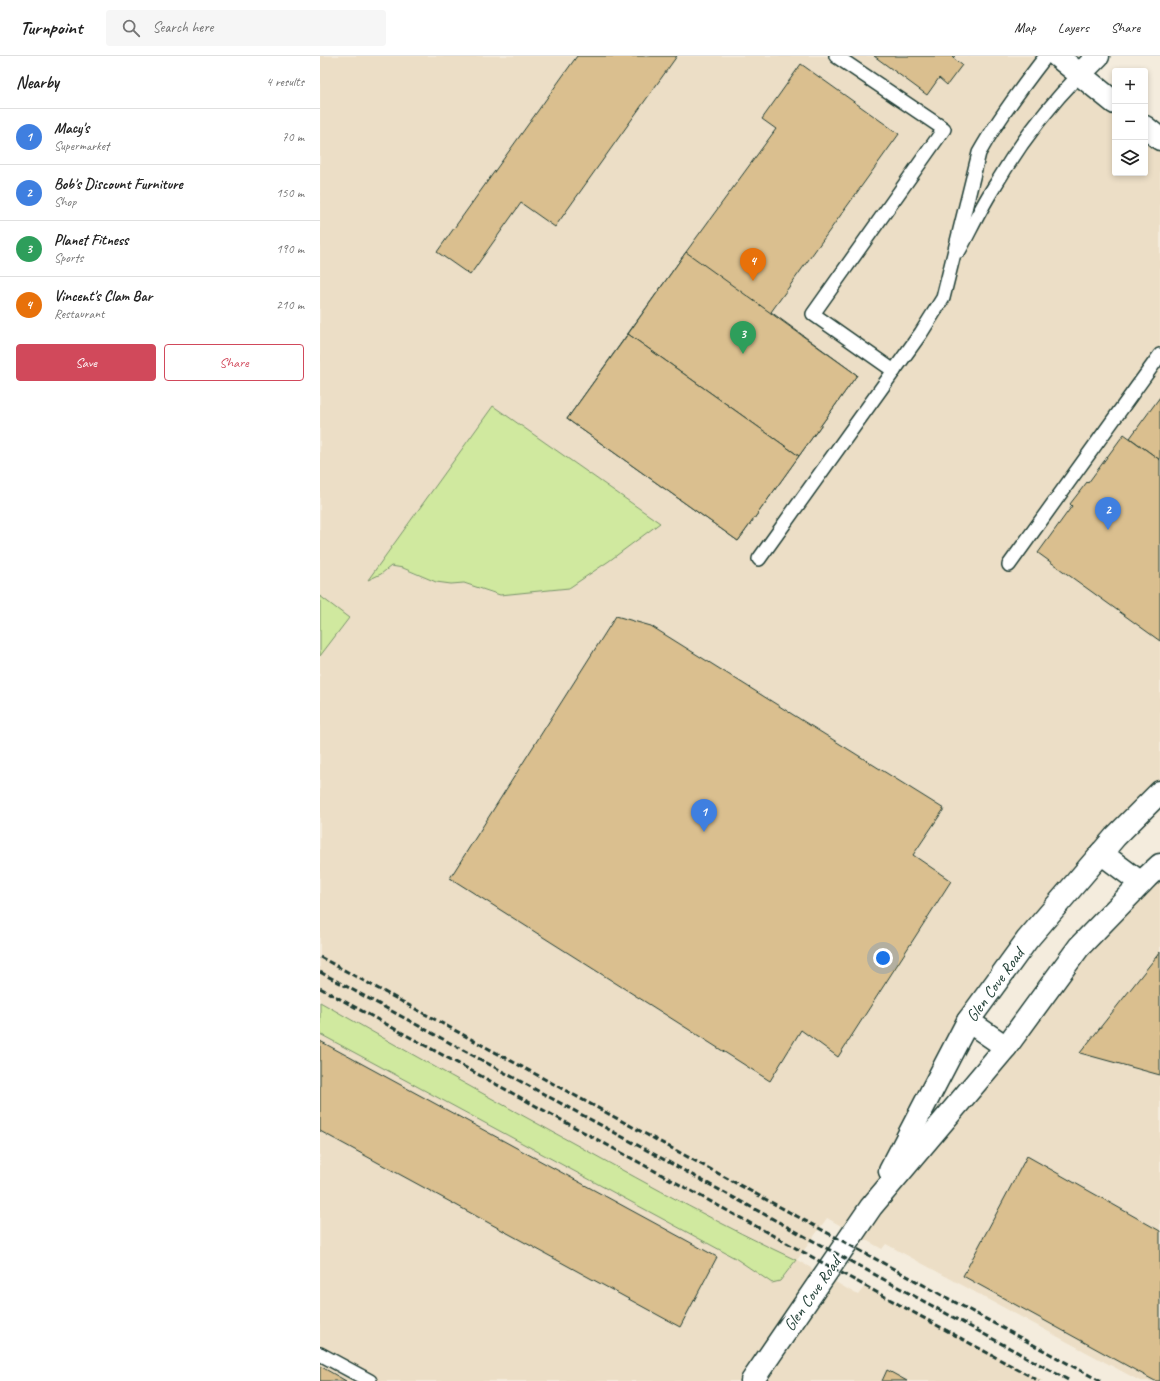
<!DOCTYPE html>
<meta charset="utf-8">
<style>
:root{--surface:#fff;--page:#f6f6f6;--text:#222;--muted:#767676;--line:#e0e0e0;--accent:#d1495b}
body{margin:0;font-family:Caveat,sans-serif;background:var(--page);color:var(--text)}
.controls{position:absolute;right:12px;top:12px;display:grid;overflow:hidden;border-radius:4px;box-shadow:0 2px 6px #0003}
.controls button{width:36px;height:36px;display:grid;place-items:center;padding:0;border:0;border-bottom:1px solid var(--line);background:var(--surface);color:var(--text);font:20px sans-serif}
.you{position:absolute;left:563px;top:902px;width:14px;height:14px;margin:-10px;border:3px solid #fff;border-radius:50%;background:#1a73e8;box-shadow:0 0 0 6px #1a73e833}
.badge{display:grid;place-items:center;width:26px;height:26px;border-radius:50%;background:var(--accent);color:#fff;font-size:13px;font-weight:700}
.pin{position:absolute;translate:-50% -33px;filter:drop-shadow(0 1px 2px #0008)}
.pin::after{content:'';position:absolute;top:21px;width:14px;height:12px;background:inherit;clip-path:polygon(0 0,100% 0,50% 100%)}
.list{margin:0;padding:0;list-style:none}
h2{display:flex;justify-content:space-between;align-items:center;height:52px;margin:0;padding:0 16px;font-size:17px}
h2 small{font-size:13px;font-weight:400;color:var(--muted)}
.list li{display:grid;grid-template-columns:26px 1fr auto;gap:12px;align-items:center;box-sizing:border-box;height:56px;padding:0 16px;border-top:1px solid var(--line)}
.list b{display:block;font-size:15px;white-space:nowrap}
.list p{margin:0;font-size:13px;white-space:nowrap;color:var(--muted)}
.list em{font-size:13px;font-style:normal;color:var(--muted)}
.actions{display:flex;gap:8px;padding:12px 16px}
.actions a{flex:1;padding:9px 0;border:1px solid var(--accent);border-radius:4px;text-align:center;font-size:14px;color:var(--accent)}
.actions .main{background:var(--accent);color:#fff}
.icon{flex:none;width:22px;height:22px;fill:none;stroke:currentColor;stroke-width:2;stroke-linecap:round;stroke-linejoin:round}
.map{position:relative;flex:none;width:840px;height:1325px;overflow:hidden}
header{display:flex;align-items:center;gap:24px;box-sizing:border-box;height:56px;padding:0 20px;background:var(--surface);border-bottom:1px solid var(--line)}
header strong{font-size:19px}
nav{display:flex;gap:22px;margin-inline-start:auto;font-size:14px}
.search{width:280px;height:36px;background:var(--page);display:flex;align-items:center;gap:10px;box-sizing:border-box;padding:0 14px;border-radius:4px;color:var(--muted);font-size:15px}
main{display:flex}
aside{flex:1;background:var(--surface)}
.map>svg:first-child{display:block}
.built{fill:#ecdec6;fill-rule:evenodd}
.green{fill:#d0e99f;stroke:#78936a}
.building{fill:#dabf8f;stroke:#1f3d34}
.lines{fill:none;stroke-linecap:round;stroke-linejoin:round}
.service-casing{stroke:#1f3d34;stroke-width:16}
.minor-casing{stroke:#1f3d34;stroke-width:25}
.primary-casing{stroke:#1f3d34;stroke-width:25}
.service{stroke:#fff;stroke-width:13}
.minor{stroke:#fff;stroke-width:22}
.primary{stroke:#fff;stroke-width:22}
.rail{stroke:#1f3d34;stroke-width:3;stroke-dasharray:6 3;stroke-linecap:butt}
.labels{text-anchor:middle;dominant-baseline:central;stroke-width:4;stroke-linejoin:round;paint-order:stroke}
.street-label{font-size:17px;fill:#1f3d34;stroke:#fff}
</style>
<header>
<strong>Turnpoint</strong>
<div class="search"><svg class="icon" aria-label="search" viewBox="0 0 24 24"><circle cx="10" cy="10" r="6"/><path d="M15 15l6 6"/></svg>Search here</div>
<nav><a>Map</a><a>Layers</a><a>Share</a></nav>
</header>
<main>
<aside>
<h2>Nearby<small>4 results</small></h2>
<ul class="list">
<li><span class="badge" style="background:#3f7fe0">1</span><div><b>Macy's</b><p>Supermarket</p></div><em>70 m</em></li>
<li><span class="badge" style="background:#3f7fe0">2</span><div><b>Bob's Discount Furniture</b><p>Shop</p></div><em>150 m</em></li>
<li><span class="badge" style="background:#2e9e5b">3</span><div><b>Planet Fitness</b><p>Sports</p></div><em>190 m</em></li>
<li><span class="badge" style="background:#e8710a">4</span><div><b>Vincent's Clam Bar</b><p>Restaurant</p></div><em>210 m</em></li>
</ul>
<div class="actions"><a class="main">Save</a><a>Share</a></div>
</aside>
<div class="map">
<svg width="840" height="1325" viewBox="0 0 840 1325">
<rect width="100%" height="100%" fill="#f4ecdd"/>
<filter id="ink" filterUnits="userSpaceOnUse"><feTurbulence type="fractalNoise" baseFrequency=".025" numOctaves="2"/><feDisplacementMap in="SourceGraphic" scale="8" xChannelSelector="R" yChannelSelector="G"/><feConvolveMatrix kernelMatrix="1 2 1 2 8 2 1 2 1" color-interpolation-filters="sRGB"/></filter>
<g filter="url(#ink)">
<path class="built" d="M0,0H737L795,47V117H825V71L840,83V734L707,879L551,1149L840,811V1325H820L566,1188L562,1193L507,1162L477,1204L538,1239L545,1230L723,1325H0ZM289,505L171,537L154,530L144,527L131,528L95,518L83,512L71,510Z"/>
<g class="green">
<path d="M173,350L340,467L289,505L249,532L180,539L144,527L131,528L116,526L83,512L71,510L61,518L48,524Z"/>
<path d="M0,540L29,562L0,600Z"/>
<path d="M0,946C87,996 174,1044 262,1092C333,1131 403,1170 476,1204L460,1225L452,1227L415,1202L0,978Z"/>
</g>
<g class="building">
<path d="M257,0H357L235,171L201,147L150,219L117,196Z"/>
<path d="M554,0H635L633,2L642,9L627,29L619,22L607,39Z"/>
<path d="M481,8L579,78L451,256L537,319L418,485L247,363L366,196L456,73L442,63Z"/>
<path d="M366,196L537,319L479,400L308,278Z"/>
<path d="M308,278L479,400L418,485L247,363Z"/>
<path d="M840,341V404L810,382Z"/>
<path d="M804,378L840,404V585L718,497L752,450L750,448L767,426L768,427Z"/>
<path d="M296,560L331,570L624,753L593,799L631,825L518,1001L481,974L450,1025L130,822Z"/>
<path d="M840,896V1019L760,997Z"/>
<path d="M0,985L397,1201L360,1271L0,1075Z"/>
<path d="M707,1100L840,1175V1325H835L643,1220Z"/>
<path d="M0,1310L26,1325H0Z"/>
<path d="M567,1314L587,1325H562Z"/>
</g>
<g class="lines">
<defs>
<g id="service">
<path d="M516,0L624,73L493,258L574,315"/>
<path d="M639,195C651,173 662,149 676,128C699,89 728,51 759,19"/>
<path d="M439,503L601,277L623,242L659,97C678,63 702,31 726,0"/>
<path d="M689,509L840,299"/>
<path d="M0,1298L50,1325"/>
</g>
<path id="minor" d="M759,19L778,0"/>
<g id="primary">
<path d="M737,0L795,47"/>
<path d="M825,71L840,83"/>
<path d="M781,797L821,827"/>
<path d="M648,965L686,991"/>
<path d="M570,1115L648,965L707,884L795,781L840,736"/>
<path d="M432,1325L551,1151L686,991L759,891L827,821L840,809"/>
</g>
</defs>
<use href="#service" class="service-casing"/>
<use href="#minor" class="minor-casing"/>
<use href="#primary" class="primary-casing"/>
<use href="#service" class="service"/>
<use href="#minor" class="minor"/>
<use href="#primary" class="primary"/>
<g class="rail">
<path d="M0,901L780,1325"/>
<path d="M0,916L750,1325"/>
<path d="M0,932L719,1325"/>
</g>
</g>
</g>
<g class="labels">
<g class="street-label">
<text transform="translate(675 929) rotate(-54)">Glen Cove Road</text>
<text transform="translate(492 1238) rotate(-55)">Glen Cove Road</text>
</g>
</g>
</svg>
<div class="controls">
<button>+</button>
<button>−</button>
<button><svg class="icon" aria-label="layers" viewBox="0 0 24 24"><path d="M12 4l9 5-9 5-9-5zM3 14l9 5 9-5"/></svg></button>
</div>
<div class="you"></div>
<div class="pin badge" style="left:384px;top:776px;background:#3f7fe0">1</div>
<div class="pin badge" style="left:788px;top:474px;background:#3f7fe0">2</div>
<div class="pin badge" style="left:423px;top:298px;background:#2e9e5b">3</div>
<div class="pin badge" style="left:433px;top:225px;background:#e8710a">4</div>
</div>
</main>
